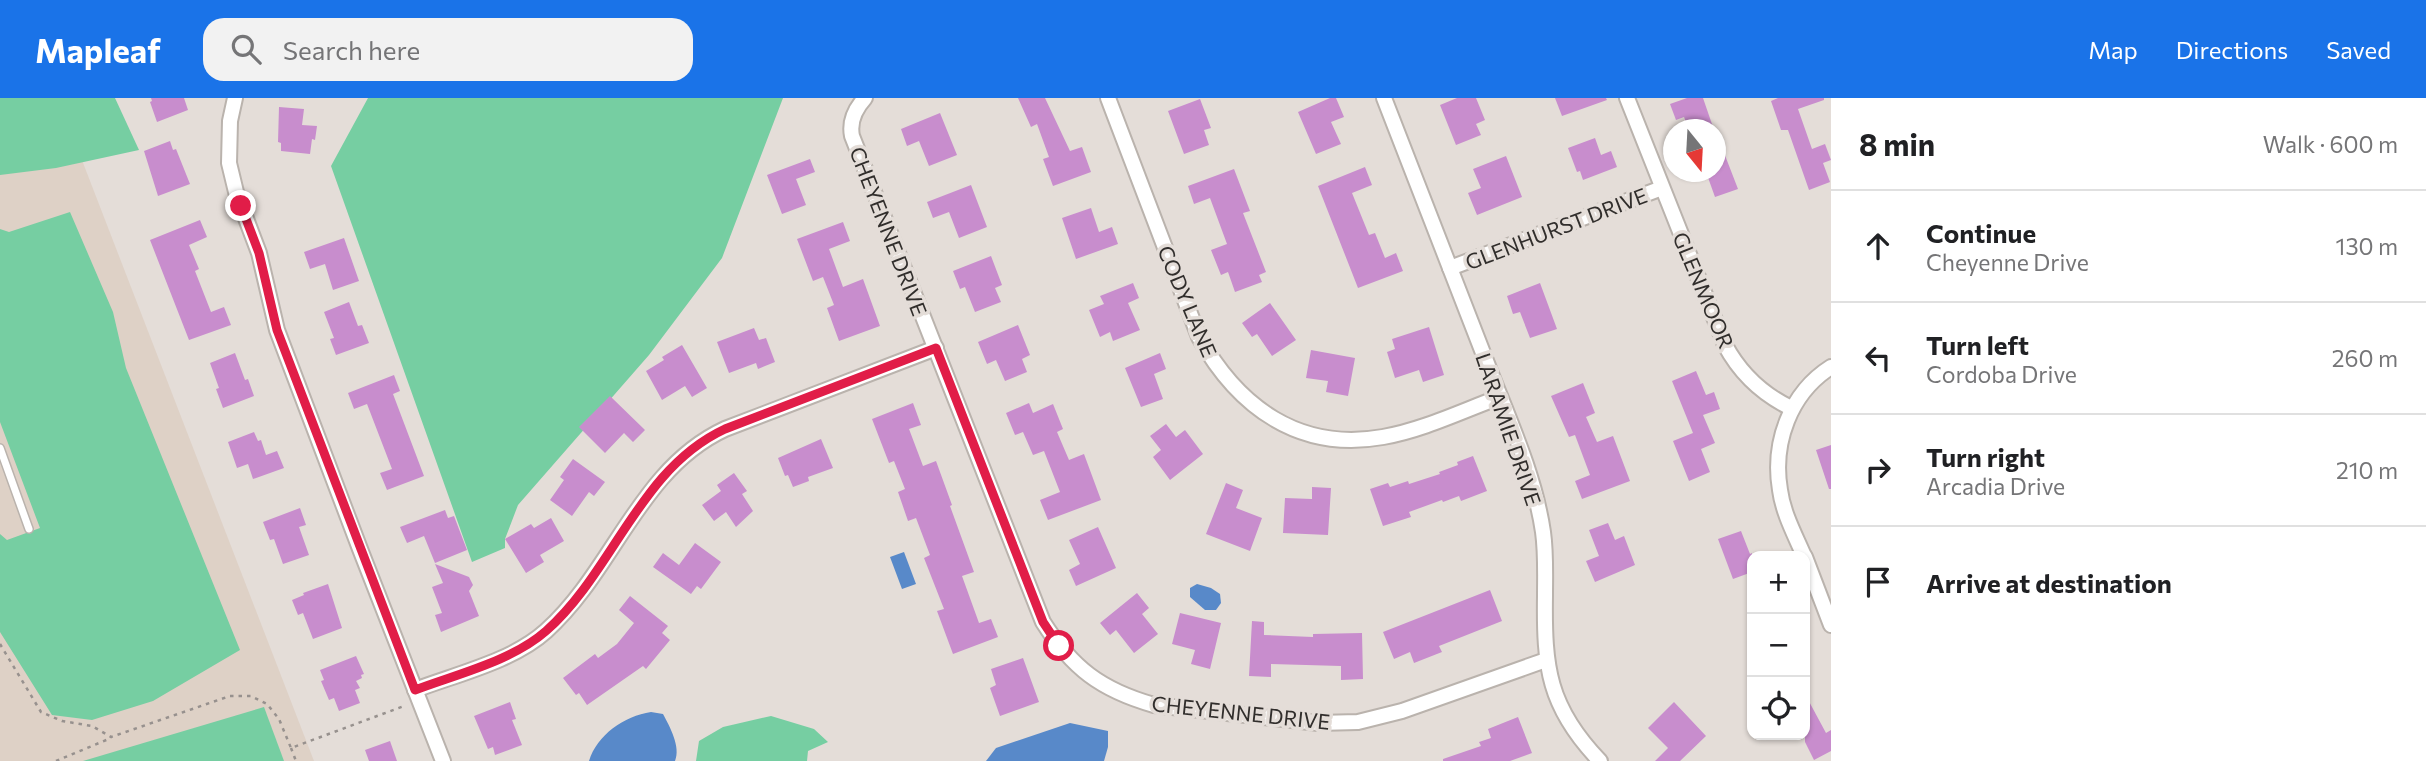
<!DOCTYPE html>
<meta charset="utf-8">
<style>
:root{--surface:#fff;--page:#f2f2f2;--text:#202124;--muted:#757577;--line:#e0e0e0;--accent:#1a73e8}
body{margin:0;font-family:Commissioner,sans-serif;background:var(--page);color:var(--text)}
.controls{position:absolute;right:21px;bottom:21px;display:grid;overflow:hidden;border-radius:14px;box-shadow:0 2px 5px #0004}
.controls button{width:63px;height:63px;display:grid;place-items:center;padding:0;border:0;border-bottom:2px solid var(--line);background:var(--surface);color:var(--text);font:35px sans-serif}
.compass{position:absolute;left:1663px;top:21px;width:63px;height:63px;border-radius:50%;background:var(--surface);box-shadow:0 2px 5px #0004;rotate:162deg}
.stop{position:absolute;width:21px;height:21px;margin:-16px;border:5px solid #e11d48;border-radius:50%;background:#fff}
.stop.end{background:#e11d48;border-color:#fff;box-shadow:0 2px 7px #0008}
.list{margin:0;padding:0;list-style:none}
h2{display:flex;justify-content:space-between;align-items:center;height:91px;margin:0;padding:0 28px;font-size:30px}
h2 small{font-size:23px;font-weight:400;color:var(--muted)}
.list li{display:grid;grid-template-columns:46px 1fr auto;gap:21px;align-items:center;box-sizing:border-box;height:112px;padding:0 28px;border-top:2px solid var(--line)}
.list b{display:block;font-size:26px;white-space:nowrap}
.list p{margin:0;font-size:23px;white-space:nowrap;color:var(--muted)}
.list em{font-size:23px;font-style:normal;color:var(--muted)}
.icon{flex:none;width:38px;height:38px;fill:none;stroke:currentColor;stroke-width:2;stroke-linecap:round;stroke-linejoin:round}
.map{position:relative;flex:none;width:1831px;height:663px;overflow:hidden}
header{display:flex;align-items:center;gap:42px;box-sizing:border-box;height:98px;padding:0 35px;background:var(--accent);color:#fff}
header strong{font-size:33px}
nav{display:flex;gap:38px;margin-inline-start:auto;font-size:24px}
.search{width:490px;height:63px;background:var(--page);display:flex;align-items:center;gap:18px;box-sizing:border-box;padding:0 24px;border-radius:21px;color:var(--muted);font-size:26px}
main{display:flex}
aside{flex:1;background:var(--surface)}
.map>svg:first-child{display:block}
.built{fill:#ded1c6}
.green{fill:#76cea2}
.water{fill:#5889c9}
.building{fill:#c88dcd}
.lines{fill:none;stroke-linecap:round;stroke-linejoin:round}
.lane-casing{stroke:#bab3ad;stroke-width:10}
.street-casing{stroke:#bab3ad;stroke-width:18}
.path{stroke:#97918e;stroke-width:2.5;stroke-dasharray:3.5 5;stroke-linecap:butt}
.lane{stroke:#fff;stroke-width:7}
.street{stroke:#fff;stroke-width:14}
.route{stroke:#e11d48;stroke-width:9}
.labels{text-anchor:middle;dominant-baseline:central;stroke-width:7;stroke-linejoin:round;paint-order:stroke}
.street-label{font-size:21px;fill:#312e2c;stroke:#e4ddd8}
</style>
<header>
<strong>Mapleaf</strong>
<div class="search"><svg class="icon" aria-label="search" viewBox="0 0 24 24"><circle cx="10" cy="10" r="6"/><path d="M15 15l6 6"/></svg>Search here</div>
<nav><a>Map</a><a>Directions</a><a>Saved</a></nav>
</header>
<main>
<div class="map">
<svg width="1831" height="663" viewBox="0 0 1831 663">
<rect width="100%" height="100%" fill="#e4ddd8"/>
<path class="built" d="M0,0H58L314,663H0Z"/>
<g class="green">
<path d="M0,0H115L139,52L56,70L0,77Z"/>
<path d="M368,0H783L722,160L649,257L518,407L505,441V450L472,464L331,68Z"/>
<path d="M70,114L113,214L126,270L240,552L153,603L92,622L52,617L0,534V436L7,442L40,430L0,324V131L9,134Z"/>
<path d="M264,609L284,663H83Z"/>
<path d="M771,618L814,631L828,644L808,653L807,663H696L699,643L723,629Z"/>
</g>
<g class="water">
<path d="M904,454L916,486L902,491L890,459Z"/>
<path d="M1197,486L1211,490L1220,496L1221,505L1216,512H1205L1190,499V490Z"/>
<path d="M651,614L663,616C670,629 681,649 675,663H589C597,637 624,618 651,614Z"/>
<path d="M1070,625L1108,633V649L1104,663H986L996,650Z"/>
</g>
<g class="building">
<path d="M151,0H184L188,12L157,24L150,4L152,3Z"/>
<path d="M1018,0H1045L1070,53L1082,49L1091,74L1053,88L1043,61L1049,59L1037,26L1031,29Z"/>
<path d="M1330,0H1336L1344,19L1331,24L1341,46L1316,56L1298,14Z"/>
<path d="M1457,0H1476L1485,22L1476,26L1481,37L1456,47L1440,7Z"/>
<path d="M1555,0H1606L1607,2L1562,18Z"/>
<path d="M1687,0H1703L1714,32H1689L1684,19L1676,22L1670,6Z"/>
<path d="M1778,0H1824V2L1798,11L1812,51L1825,46L1831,62L1823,65L1830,84L1809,92L1788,32H1781L1771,3Z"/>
<path d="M1200,1L1211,30L1204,32L1209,47L1184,56L1168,13Z"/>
<path d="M279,9L304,11L302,27L317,28L315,42L312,41L310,56L281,53V45L278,44Z"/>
<path d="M940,15L957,57L929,68L919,43L907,48L901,31Z"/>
<path d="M1716,34L1738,91L1715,99L1706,74H1716Z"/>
<path d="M1595,40L1601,57L1611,53L1617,69L1583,82L1580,73L1577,74L1568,50Z"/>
<path d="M170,43L173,52L176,51L190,86L158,98L144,53Z"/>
<path d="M1506,58L1522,99L1477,117L1468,95L1481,90L1473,71Z"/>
<path d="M810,61L815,74L796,81L806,107L782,116L767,77Z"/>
<path d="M1365,69L1372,87L1352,95L1369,137L1375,135L1385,160L1396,155L1403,173L1358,190L1318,88Z"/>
<path d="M1234,71L1250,113L1243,115L1266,174L1259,177L1262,184L1235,194L1228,174L1221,177L1211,152L1227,146L1210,100L1194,106L1188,88Z"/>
<path d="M971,87L987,129L959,140L949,114L933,120L927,104Z"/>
<path d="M1091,110L1099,134L1112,129L1118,146L1076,161L1062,120Z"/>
<path d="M200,122L207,139L189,147L199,171L195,173L211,214L224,209L231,227L189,242L150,142Z"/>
<path d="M843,124L850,143L829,151L843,189L863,181L880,228L839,243L827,210L834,207L823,179L813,183L797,141Z"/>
<path d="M344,140L359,183L333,192L325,166L310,171L304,154Z"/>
<path d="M991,158L1002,187L995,190L1001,204L975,214L965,189L960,191L953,173Z"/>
<path d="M1133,185L1139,200L1128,205L1140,232L1113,243L1110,234L1100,239L1089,212L1104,206L1100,198Z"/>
<path d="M1540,185L1557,231L1530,240L1520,214L1513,216L1507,198Z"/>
<path d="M349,204L358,228L362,227L369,245L336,257L330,241L334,240L324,214Z"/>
<path d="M1270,205L1296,242L1272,258L1257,236L1252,239L1242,225Z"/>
<path d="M1018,227L1030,257L1022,261L1027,274L1005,283L996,262L987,266L978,244Z"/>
<path d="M1429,229L1444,277L1423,284L1419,272L1395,280L1387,254L1395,251L1392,241Z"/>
<path d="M754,230L759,242L766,240L775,264L758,271L756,265L729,275L717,244Z"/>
<path d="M682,247L707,290L692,299L685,288L662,302L646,273L664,262L662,259Z"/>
<path d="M1311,252L1355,260L1348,298L1326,294L1328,283L1306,280Z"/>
<path d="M235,255L245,282L248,281L254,298L223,310L216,291L219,290L210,265Z"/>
<path d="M1160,255L1166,271L1154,276L1163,301L1141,309L1125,270Z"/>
<path d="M1696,273L1706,297L1714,294L1720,311L1703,317L1715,345L1701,351L1710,374L1689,383L1673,343L1693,335L1672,283Z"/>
<path d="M394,277L400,293L393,296L424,378L387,392L380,375L392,371L367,306L354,311L348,295Z"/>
<path d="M1583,285L1595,315L1586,319L1597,344L1613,338L1630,383L1582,401L1575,383L1590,377L1575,337L1569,339L1551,298Z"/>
<path d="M610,298L645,332L633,344L624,335L605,355L579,329Z"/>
<path d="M913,305L921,327L909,331L923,368L936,363L952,407L950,408L974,474L962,478L979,525L991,521L998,539L953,556L937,513L944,511L924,460L930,457L916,420L908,423L898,394L905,391L894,363L889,365L872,321Z"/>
<path d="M1029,305L1033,315L1053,306L1063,331L1057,334L1069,362L1084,356L1101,402L1048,422L1040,402L1060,394L1044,353L1033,357L1023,334L1015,337L1006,315Z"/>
<path d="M1166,326L1176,339L1185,332L1203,356L1170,382L1153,359L1161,352L1150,338Z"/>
<path d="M254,334L258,343L261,342L266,357L277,353L284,370L253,381L248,366L237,370L228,344Z"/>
<path d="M821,341L833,370L808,379L809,383L793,389L788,377L785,378L778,360Z"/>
<path d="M1831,347V391H1829L1816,352Z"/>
<path d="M1473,358L1487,393L1461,403L1459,398L1443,404L1442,402L1409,414L1411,419L1383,428L1370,391L1388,385L1390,389L1408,383L1409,386L1440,376L1439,374L1458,367L1457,364Z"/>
<path d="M573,361L605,384L594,398L589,394L572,418L550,402L564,382L560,379Z"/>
<path d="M734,375L747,393L742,396L753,413L736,429L726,414L714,423L702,407L721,393L717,387Z"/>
<path d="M1226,385L1243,392L1236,410L1262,420L1250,453L1206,436Z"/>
<path d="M1312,389L1331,390L1328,437L1283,435L1285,400L1312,401Z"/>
<path d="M300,410L306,427L299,429L309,457L283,466L274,441L270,442L263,424Z"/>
<path d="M445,412L448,420L454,418L467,452L435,465L424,438L407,445L400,429Z"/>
<path d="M551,420L564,443L540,457L544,464L526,475L505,441L531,426L534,430Z"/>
<path d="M1608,425L1615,442L1624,438L1635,467L1595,484L1586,463L1599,458L1589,432Z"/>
<path d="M1098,429L1116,470L1076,488L1069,472L1080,466L1069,442Z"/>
<path d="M1741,433L1750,456L1752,455V474L1733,481L1718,441Z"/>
<path d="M695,445L721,464L701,491L697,488L691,496L653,469L663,455L679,467Z"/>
<path d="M435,466L469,479L473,487L469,493L479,518L441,534L435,517L442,515L432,489L443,485Z"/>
<path d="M328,486L342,530L313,541L303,515L298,517L292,502L304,497L303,495Z"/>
<path d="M1490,492L1502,523L1439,548L1442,554L1414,565L1410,554L1394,561L1383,534Z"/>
<path d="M1137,495L1149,510L1142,516L1158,536L1134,555L1116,532L1110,537L1100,525Z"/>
<path d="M630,498L668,528L662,535L670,542L646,571L643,568L587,607L579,595L576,597L563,580L595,556L598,560L617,546L634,525L619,512Z"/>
<path d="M1180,515L1221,525L1210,571L1191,566L1195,552L1172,546Z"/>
<path d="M1252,523L1264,524V537L1313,539V536L1362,535L1363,581L1341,582V568L1271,566V579L1249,578Z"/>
<path d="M356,558L364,576L361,577L362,580L356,583L360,590L355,592L360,605L339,613L334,600L329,602L321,583L324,582L320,572Z"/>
<path d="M1023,560L1039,604L1000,618L990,590L996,587L991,571Z"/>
<path d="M1805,596L1826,635L1831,632V653L1814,662L1805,644Z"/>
<path d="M510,604L516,621L512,622L522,647L495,657L493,649L488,651L474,618Z"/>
<path d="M1674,604L1706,638L1680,663H1655L1668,650L1648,630Z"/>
<path d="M1518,619L1532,655L1510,663H1443V661L1481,648L1479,644L1491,640L1488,631Z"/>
<path d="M390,643L397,663H369L365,652Z"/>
</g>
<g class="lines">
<defs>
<path id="lane" d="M0,350L29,431"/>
<g id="street">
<path d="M235,0L230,23L229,65L236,94L259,155L277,232L360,451L443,663"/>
<path d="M865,0C855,11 849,23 852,38L1043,524C1072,570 1101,592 1154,607L1318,625L1358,624L1402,613L1546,562"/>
<path d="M1108,0L1199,239C1238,309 1299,354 1383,339C1423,332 1462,313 1500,299"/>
<path d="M1384,0C1419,91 1455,182 1490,273C1510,324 1535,379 1543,434C1546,455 1545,477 1545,498C1544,569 1548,609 1600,663"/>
<path d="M1627,0L1725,247C1740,275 1762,296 1791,310"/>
<path d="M1450,170L1662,90"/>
<path d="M1804,458C1795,437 1783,415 1780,392C1772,345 1790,295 1831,269"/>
<path d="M1805,459L1831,527"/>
<path d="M415,592C457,576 513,563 546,533C614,472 639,371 725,331L936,250"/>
</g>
</defs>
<use href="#lane" class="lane-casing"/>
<use href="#street" class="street-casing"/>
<g class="path">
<path d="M0,546L41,614L62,623L92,628L111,639L230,598H251L267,606L279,621L291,650L404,608"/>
<path d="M291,650L296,663"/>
<path d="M56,663L111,640"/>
</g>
<use href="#lane" class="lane"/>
<use href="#street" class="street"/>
</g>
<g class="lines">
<path class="route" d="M241,108L259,155L277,232L415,592C457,576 512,563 546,533C614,473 639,371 725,331L936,250L1043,524L1059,548"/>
</g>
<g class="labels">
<g class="street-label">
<text transform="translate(1556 130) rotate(-21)">GLENHURST DRIVE</text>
<text transform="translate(889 133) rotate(69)">CHEYENNE DRIVE</text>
<text transform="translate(1704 192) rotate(67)">GLENMOOR</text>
<text transform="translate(1188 203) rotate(67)">CODY LANE</text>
<text transform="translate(1509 331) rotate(71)">LARAMIE DRIVE</text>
<text transform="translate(1241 614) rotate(6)">CHEYENNE DRIVE</text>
</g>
</g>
</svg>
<div class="controls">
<button>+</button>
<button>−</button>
<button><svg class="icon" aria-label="locate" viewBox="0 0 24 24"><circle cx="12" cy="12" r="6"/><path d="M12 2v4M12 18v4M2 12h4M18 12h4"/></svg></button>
</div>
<svg class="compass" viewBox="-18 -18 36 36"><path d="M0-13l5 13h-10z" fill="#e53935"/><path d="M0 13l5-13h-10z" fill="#757577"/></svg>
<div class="stop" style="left:1059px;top:548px"></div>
<div class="stop end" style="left:241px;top:108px"></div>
</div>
<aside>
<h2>8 min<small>Walk · 600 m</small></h2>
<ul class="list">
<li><svg class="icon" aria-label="ahead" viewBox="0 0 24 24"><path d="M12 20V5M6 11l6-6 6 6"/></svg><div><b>Continue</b><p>Cheyenne Drive</p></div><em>130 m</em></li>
<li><svg class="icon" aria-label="left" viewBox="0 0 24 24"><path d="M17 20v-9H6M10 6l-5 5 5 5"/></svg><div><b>Turn left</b><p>Cordoba Drive</p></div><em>260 m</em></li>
<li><svg class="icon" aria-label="right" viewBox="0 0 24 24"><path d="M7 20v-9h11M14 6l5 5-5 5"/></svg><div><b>Turn right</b><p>Arcadia Drive</p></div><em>210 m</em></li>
<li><svg class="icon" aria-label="arrive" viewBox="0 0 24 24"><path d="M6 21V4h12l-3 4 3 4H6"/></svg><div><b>Arrive at destination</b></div></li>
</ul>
</aside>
</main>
